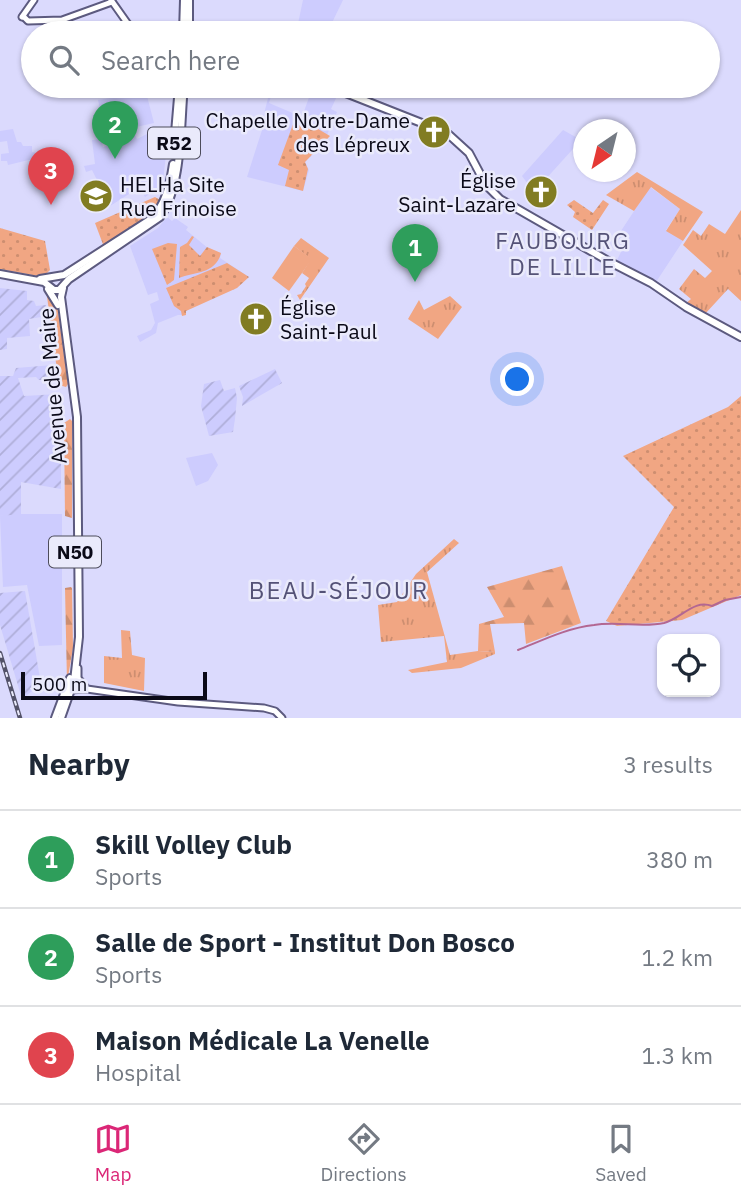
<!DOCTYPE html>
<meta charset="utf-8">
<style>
:root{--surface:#fff;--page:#f2f2f3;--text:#1f2937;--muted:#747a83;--line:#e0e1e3;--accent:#db2777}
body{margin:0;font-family:"IBM Plex Sans",sans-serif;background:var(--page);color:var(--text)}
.controls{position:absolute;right:21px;bottom:21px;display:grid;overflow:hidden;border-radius:14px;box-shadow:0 2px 5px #0004}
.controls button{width:63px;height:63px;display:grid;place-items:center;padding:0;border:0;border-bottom:2px solid var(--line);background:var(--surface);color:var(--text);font:35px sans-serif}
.compass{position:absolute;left:573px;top:119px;width:63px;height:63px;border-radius:50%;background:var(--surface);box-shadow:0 2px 5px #0004;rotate:215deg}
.scale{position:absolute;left:21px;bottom:18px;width:186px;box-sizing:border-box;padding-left:7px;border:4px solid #0a0917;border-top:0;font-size:19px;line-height:24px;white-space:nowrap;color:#0a0917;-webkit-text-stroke:5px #eaeafb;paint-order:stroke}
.you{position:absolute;left:518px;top:380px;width:24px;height:24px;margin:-18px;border:5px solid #fff;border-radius:50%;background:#1a73e8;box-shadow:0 0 0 10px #1a73e833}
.badge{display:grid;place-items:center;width:46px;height:46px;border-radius:50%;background:var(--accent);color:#fff;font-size:23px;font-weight:700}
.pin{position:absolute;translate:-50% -58px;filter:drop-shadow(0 2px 4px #0008)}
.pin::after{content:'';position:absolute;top:37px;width:24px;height:21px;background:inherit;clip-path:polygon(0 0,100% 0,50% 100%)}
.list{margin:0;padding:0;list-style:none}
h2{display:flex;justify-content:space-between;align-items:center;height:91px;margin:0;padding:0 28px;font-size:30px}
h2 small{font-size:23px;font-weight:400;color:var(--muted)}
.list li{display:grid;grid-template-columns:46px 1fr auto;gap:21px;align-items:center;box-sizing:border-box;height:98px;padding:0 28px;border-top:2px solid var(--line)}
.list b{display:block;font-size:26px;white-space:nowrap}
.list p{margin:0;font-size:23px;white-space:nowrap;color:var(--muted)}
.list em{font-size:23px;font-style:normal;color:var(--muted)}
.icon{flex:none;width:38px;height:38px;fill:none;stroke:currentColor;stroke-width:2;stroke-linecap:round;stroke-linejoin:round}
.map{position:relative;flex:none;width:741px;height:718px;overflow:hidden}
.search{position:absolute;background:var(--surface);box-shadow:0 2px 5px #0004;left:21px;right:21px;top:21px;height:77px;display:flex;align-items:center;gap:18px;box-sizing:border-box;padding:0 24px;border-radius:38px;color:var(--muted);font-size:26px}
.sheet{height:385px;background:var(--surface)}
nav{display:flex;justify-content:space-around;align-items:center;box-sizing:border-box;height:98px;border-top:2px solid var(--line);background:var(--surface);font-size:19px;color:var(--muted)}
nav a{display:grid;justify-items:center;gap:4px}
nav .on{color:var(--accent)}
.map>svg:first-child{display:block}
.built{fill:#cdccfe}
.industrial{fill:url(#industrial-furrows)}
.grass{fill:url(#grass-tufts)}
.forest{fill:url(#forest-firs)}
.park{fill:url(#park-dots)}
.pitch{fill:#f1a683}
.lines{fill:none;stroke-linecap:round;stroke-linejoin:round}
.stream{stroke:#b36792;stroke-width:2}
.secondary-casing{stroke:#5c5a7f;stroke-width:9}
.primary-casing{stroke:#5c5a7f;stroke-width:10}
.secondary{stroke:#fff;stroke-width:5}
.primary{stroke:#fff;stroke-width:6}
.rail-casing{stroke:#535268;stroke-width:4.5}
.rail{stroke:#eaeafb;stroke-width:2;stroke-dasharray:5;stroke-linecap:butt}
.labels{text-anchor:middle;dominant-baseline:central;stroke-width:5;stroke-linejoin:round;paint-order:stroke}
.shield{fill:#eaeafb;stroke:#4d4c5b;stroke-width:2}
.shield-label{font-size:19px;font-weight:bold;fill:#0a0917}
.poi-label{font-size:21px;fill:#0a0917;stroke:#eaeafb;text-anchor:end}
.street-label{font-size:21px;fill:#0a0917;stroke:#eaeafb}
.neighbourhood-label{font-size:23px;letter-spacing:2px;fill:#545277;stroke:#eaeafb}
.quarter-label{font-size:24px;letter-spacing:2px;fill:#545277;stroke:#eaeafb}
</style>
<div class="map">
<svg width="741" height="718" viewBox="0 0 741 718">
<defs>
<pattern id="industrial-furrows" width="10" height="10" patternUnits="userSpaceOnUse" patternTransform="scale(1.75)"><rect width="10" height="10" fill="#cdccfe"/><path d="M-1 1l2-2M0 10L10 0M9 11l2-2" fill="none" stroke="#afaed9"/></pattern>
<pattern id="grass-tufts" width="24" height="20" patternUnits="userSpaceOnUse" patternTransform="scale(1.75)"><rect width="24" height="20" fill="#f1a683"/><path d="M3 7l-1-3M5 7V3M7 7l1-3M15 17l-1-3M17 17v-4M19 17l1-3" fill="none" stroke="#cd8e70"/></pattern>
<pattern id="forest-firs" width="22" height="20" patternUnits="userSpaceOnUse" patternTransform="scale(1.75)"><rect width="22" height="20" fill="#f1a683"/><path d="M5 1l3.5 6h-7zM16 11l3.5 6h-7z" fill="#cd8e70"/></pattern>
<pattern id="park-dots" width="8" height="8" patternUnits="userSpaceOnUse" patternTransform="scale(1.75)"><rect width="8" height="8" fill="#f1a683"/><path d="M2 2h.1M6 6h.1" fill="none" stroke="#cd8e70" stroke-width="1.8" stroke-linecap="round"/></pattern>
</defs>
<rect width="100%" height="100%" fill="#dbdafd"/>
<g class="built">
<path d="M303,0H343L327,33H296Z"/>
<path d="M271,86H274L269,103L302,117L313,86H319L338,94L331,109L337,112L323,144L305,162L309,170L303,191L247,177L262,130L255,125V117L263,118Z"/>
<path d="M146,92L154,123L105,134L102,118L93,119V115L101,114L98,100Z"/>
<path d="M13,129L17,142H21L23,146H32V152L37,153V158L8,165L7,161H1V154L9,153L7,141L0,142V131Z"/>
<path d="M563,130L581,140L534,192L522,176Z"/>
<path d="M133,131L137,139L149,133L150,136L157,135L159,145L167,146L163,181L156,190L145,197L140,187L110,206H106L103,201L91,209L84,189L99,184L92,170L86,172L84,166L95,164L92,140L101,139L103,147L116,143L117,146L121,144L118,135L123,144L129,141L126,133Z"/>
<path d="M650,187L680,209L666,230L683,241L656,282L616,262L623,248L613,243Z"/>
<path d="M167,217L172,221L175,218L188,227L186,230L209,249L221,253L220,258L249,277L185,311L186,315H178L158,323L156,333L140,342L137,336L151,330L155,323L150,304L159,300L157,292L148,295L130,246L158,228Z"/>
<path d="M212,453L218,465L208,481L196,486L186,458Z"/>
<path d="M7,514H62V645L39,646L27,585L3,587L0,516Z"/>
</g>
<g class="industrial">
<path d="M0,288L27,291V300L34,301L36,306L46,305L47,316L29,319L30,336L7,338V349L0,350Z"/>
<path d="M53,365L55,379L39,380L36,377L18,378L24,396L58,394L61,418V489L21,482V514L0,516V376H13L16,368Z"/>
<path d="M275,369L282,383L242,406L243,397L239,386Z"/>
<path d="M220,380L224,391L235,388L237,398L235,419L233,432L209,436L201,406L204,384Z"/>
<path d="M25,591L41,684L22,699L0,625V593Z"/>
</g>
<g class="grass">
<path d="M637,172L703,212L683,241L666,231L680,209L651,187L634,211L606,195Z"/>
<path d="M741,210V301L728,289L705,314L686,303L691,299L679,289L694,269L705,278L712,271L683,245L693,230L701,236L709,224L725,234Z"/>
<path d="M301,238L329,258L300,300L297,295L301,294L306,286L305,284L309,278L302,273L311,259L294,246Z"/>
<path d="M450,296L462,307L438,339L408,319L419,300L424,310Z"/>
<path d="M454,539L459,543L427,572L450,655L478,651L495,652V654L461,668L412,673L408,670L447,662L444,636L381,642L378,605L397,602L416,574Z"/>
<path d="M121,630L130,631L132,655L145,658L144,691L104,683V656L122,658Z"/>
</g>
<g class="forest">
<path d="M46,289L57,304L68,384L66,387L59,385Z"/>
<path d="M70,419L72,421V518L65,516L64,423Z"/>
<path d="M562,566L581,623L526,644L524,623L490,624L495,652L478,651L479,624L504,617L487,587Z"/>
<path d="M71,587L72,588L73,648L67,683L65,588Z"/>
</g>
<g class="park">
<path d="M296,116L330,136L305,162L308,169L303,191L285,186L289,170L278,165Z"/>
<path d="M155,197L162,201C149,223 125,234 104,247L95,223Z"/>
<path d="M574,200L593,213L603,200L609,204L592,230L573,217L575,212L567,205Z"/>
<path d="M0,228L45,241L50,270L43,277L0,269Z"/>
<path d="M192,236L194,237L189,245L200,256L207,247L221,253C216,274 194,272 179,278L180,247L187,243Z"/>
<path d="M168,243L177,244L174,280L167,285L152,249Z"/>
<path d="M227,263L249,277L237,288L186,311V315L182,316L181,311L174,306L166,288Z"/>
<path d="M741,396V595L682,620L617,626L606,621L674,507L623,456L728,407Z"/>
</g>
<path class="pitch" d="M294,246L312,259L289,291L272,278Z"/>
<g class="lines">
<path class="stream" d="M518,650C543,640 567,628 594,625C617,621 642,628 664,623C682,618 694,599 712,606L725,600L741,597"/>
<defs>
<g id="secondary">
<path d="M111,0L128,24L141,33"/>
<path d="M23,16L28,21L62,20L112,2"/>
<path d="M22,17L34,0"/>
<path d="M78,668V678L87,689"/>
<path d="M69,690L87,689L178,702L264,708L275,711L282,718"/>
</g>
<g id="primary">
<path d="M183,33L184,0"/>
<path d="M189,33V0"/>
<path d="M328,86L447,133L469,153L486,185L500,199L610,262L651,283L686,307L741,337"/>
<path d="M175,133L179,86"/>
<path d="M0,274L44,282L54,290H59L69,279L160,217C183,186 180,124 184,86"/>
<path d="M40,279L64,275L151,219C166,204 170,184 173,164"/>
<path d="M48,289L58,305"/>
<path d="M55,718L70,678"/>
<path d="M61,718L74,681L79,637L77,417L61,297L63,288"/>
</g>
</defs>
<use href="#secondary" class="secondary-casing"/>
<use href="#primary" class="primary-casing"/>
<use href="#secondary" class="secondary"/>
<use href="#primary" class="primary"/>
<defs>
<path id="rail" d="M0,653L20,718"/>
</defs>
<use href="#rail" class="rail-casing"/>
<use href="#rail" class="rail"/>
</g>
<defs>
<symbol id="church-disc" viewBox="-11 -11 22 22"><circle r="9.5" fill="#817c22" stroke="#eaeafb"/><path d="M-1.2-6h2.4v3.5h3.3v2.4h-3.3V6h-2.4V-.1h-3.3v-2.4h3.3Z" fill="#fff"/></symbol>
<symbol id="university-disc" viewBox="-11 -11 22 22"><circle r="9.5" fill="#817c22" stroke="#eaeafb"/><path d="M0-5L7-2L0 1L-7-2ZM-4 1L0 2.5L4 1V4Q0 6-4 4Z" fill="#fff"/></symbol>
</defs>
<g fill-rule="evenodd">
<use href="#church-disc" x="415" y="113" width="38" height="38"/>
<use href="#church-disc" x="522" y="173" width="38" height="38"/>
<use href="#university-disc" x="77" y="177" width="38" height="38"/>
<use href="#church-disc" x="237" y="300" width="38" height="38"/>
</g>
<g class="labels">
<g class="shield">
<rect x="148" y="127.5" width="52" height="31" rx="5"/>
<rect x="49" y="536.5" width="52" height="31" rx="5"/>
</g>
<g class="shield-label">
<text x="174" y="143">R52</text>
<text x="75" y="552">N50</text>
</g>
<g class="poi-label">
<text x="410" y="120">Chapelle Notre-Dame<tspan x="410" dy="24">des Lépreux</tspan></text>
<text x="516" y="180">Église<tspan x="516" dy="24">Saint-Lazare</tspan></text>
<text x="120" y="184" text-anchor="start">HELHa Site<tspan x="120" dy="24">Rue Frinoise</tspan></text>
<text x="280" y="307" text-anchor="start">Église<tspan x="280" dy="24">Saint-Paul</tspan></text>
</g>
<g class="street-label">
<text transform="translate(52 386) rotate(-95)">Avenue de Maire</text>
</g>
<g class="neighbourhood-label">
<text x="563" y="240">FAUBOURG<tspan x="563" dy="26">DE LILLE</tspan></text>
</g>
<g class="quarter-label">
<text x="339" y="590">BEAU-SÉJOUR</text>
</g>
</g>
</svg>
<div class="controls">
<button><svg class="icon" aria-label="locate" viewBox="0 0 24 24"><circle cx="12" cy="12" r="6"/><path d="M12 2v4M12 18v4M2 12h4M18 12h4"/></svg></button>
</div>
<svg class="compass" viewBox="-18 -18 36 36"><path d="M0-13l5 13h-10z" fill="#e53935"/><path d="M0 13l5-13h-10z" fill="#747a83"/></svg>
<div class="scale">500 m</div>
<div class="you"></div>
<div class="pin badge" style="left:415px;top:282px;background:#2e9e5b">1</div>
<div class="pin badge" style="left:115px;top:159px;background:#2e9e5b">2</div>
<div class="pin badge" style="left:51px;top:205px;background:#e0444e">3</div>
<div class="search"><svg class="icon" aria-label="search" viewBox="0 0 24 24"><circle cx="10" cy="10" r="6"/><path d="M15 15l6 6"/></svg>Search here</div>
</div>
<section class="sheet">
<h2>Nearby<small>3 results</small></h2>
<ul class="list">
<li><span class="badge" style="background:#2e9e5b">1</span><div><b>Skill Volley Club</b><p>Sports</p></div><em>380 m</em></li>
<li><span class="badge" style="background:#2e9e5b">2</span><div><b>Salle de Sport - Institut Don Bosco</b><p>Sports</p></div><em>1.2 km</em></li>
<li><span class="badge" style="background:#e0444e">3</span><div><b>Maison Médicale La Venelle</b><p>Hospital</p></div><em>1.3 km</em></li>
</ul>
</section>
<nav>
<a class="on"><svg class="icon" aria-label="map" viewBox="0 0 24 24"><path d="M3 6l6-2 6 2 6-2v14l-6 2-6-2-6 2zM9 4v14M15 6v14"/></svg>Map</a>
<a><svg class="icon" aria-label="directions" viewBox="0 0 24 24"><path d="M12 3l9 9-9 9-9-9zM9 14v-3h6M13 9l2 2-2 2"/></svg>Directions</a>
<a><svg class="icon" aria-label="saved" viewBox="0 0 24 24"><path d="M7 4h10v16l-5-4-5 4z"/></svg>Saved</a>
</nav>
